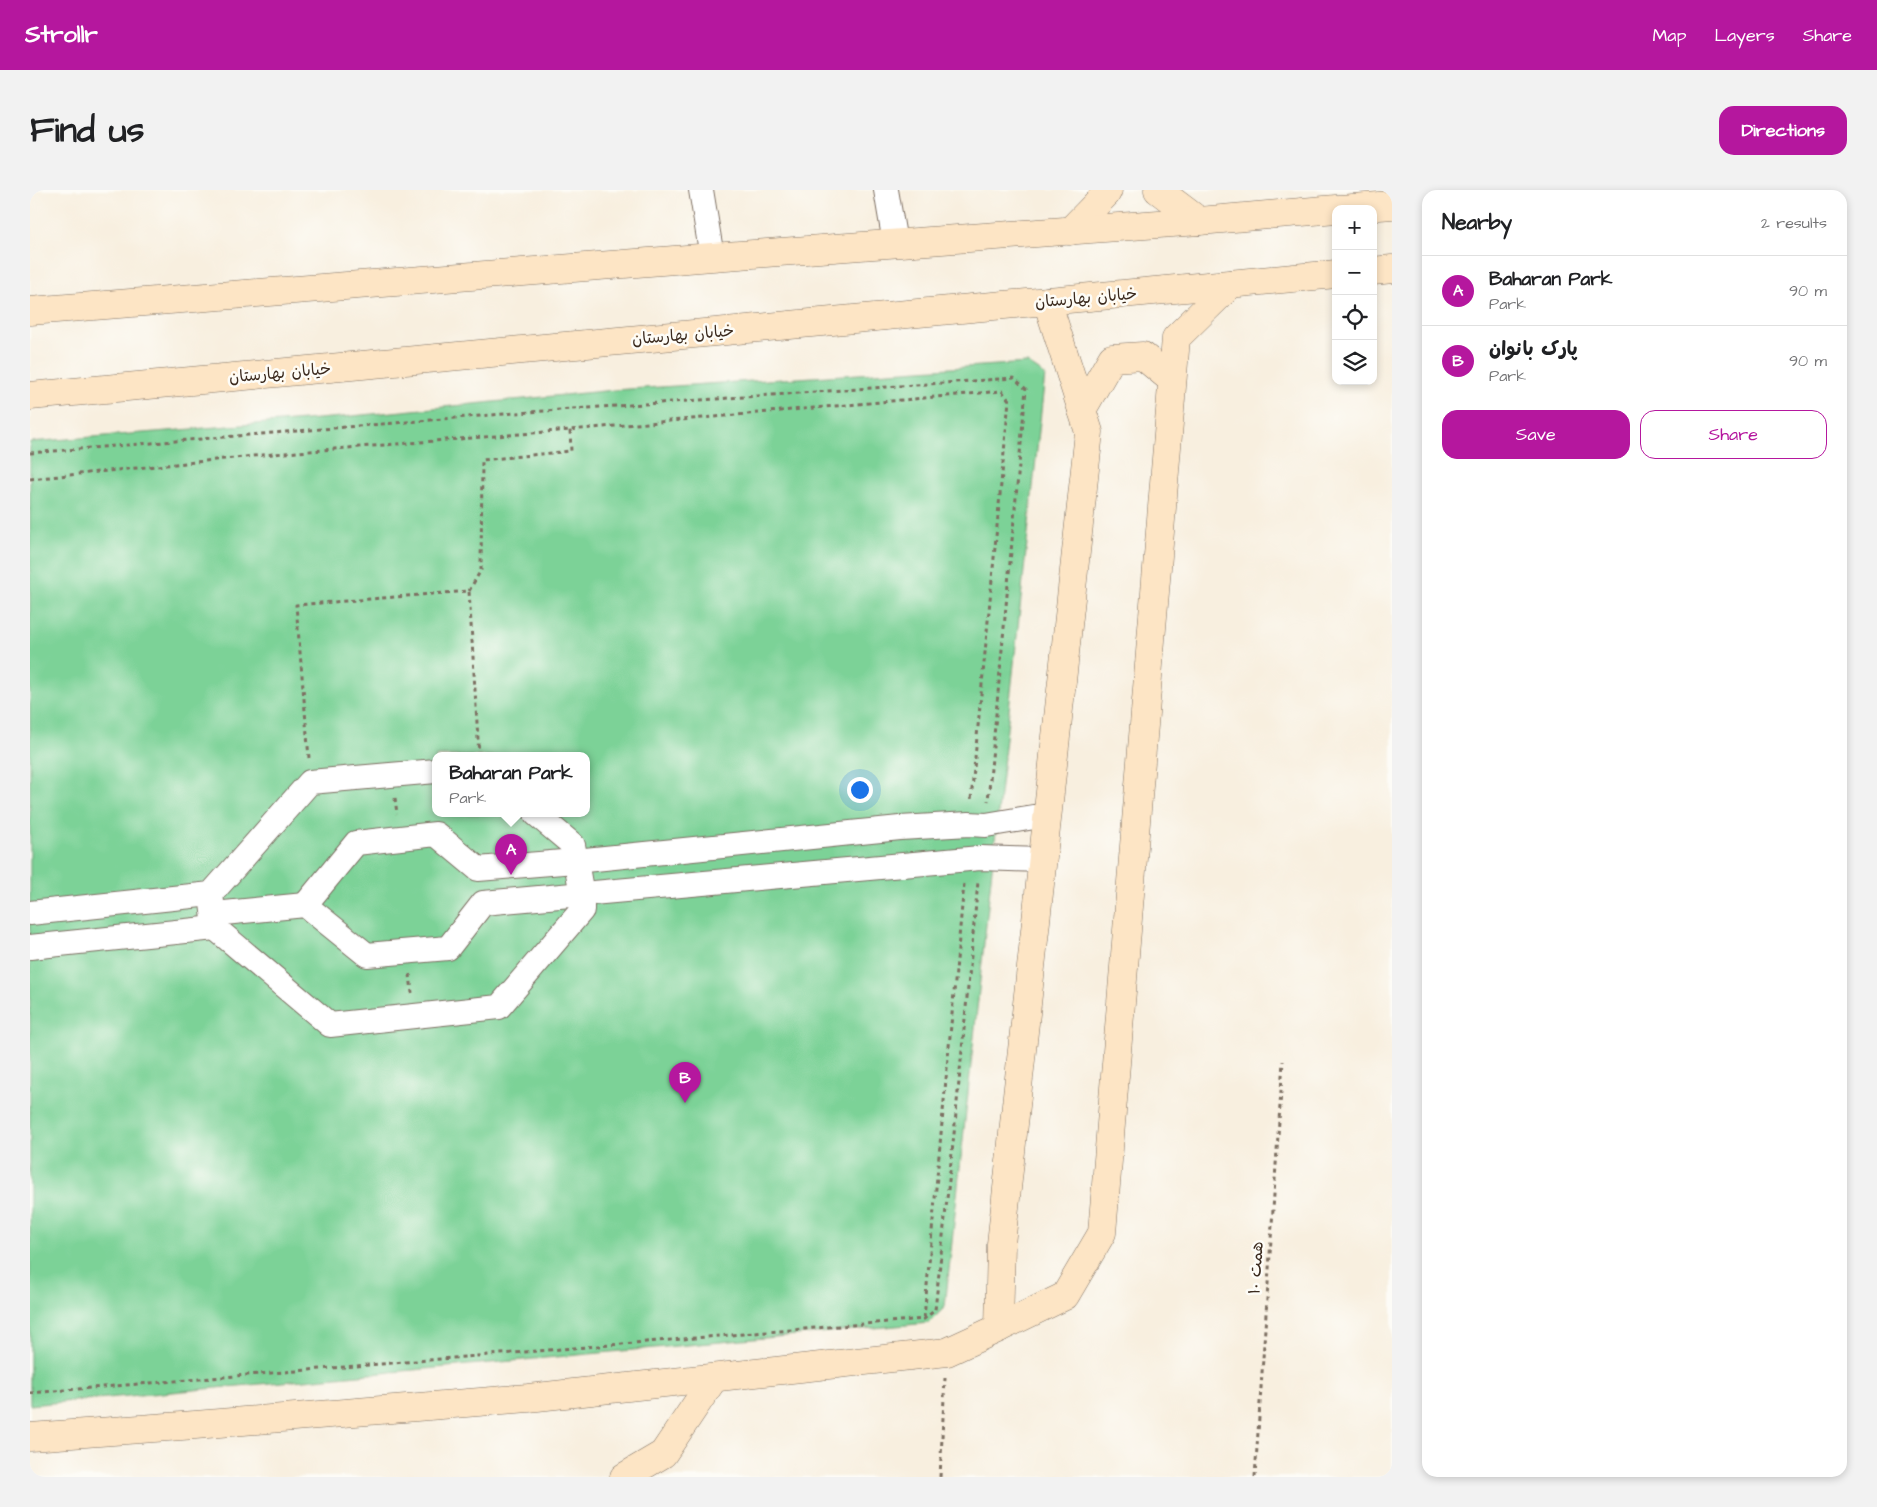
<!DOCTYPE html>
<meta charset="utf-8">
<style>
:root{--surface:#fff;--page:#f2f2f2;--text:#202124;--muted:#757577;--line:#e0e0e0;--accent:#b5179e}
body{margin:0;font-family:"Architects Daughter","Playpen Sans Arabic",sans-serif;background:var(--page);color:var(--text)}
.controls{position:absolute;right:15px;top:15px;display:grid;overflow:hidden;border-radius:10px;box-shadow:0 2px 8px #0003}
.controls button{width:45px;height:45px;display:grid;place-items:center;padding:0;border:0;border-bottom:1px solid var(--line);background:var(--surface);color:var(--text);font:25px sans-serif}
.you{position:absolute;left:829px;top:599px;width:18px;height:18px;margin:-12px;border:4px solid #fff;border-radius:50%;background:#1a73e8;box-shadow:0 0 0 8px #1a73e833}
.badge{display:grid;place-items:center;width:32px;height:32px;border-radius:50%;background:var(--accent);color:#fff;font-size:16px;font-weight:700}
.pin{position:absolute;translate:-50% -41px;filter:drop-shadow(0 1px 2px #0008)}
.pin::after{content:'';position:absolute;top:26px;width:18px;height:15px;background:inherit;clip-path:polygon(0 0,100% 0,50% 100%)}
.popup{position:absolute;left:402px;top:562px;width:158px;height:65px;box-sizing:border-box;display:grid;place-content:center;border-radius:10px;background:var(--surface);filter:drop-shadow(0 1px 4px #0005);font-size:16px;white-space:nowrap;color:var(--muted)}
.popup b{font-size:19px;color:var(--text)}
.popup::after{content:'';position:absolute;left:50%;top:100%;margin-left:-10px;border:10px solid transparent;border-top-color:var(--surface)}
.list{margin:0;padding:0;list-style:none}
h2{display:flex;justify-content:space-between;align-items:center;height:65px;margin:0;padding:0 20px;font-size:21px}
h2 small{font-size:16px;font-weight:400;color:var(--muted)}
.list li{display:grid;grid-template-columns:32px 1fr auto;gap:15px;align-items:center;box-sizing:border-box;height:70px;padding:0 20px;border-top:1px solid var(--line)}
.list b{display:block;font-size:19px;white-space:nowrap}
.list p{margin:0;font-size:16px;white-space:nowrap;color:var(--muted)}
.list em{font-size:16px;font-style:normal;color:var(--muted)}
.actions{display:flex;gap:10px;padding:15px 20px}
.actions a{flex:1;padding:11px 0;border:1px solid var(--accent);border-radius:15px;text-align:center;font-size:18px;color:var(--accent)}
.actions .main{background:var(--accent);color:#fff}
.icon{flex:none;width:28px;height:28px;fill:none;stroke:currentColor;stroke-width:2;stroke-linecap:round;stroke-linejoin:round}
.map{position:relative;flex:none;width:1362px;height:1287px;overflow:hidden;border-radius:15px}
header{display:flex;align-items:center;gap:30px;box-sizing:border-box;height:70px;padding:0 25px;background:var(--accent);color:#fff}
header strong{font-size:24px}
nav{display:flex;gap:28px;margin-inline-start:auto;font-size:18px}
.intro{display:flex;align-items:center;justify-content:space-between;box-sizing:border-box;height:120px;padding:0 30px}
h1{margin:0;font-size:35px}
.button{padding:12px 22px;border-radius:15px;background:var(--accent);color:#fff;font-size:18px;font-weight:700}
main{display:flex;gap:30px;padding:0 30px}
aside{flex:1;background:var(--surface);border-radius:15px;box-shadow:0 2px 8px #0003}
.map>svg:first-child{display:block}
.green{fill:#7bd297;stroke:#5b7e5a;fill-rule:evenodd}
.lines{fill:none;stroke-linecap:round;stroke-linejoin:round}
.street-casing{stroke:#7d6f62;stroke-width:26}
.secondary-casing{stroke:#7d6f62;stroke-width:29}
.path{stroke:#7d6f62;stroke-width:3;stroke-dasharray:4 4;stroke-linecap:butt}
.street{stroke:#fff;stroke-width:24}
.secondary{stroke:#fde5c5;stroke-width:28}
.labels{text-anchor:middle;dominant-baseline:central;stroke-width:5;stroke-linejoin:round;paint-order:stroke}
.street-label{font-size:16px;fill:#3b2a1e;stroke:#fdfcf7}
</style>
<header>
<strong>Strollr</strong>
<nav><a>Map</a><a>Layers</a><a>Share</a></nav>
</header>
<div class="intro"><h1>Find us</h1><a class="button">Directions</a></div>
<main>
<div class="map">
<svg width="1362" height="1287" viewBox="0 0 1362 1287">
<rect width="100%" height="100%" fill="#fdfcf7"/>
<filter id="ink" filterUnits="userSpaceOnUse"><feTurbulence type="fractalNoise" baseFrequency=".02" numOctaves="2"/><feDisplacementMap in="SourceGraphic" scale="10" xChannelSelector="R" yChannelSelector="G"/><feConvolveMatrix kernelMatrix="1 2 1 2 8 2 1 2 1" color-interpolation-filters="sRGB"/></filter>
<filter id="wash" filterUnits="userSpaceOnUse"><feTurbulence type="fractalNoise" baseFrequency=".0096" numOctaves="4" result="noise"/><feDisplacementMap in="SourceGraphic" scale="20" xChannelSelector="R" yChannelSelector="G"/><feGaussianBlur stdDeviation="1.12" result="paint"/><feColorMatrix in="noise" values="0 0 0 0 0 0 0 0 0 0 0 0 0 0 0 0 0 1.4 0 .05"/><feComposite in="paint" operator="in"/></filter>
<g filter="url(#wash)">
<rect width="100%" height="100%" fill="#f8efdf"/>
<path class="green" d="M997,173L1015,185L915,1117L899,1133L0,1215V252L312,227L584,200ZM406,566H556V624H406Z"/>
</g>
<g filter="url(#ink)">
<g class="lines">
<defs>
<g id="street">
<path d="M671,0L682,67"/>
<path d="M856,0L865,53"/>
<path d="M181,704L185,738L300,835L469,817L552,720V705L543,655L506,624"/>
<path d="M275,715L326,653L406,644L448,679L545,671L870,638L939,634L956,635L1016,625"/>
<path d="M0,723L181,704L280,592L406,581"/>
<path d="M184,724L275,715L337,765L418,758L453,713L950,668L1012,670"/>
<path d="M0,757L185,738"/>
</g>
<g id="secondary">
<path d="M1128,0L1169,31"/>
<path d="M1310,19L1362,15"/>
<path d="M1040,41L1076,4L1078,0"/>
<path d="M1343,81L1362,79"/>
<path d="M1017,111L1059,242L971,1054L969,1138L1035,1106L1072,1043L1146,148L1201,94"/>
<path d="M0,121L682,67L1169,31L1306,19"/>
<path d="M0,206L1306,84"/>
<path d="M1052,220L1082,168L1113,166L1142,190"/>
<path d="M0,1247L165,1235L498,1208L917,1162L969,1138"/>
<path d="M594,1287L633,1264L684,1188"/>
</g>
</defs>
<use href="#street" class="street-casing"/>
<use href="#secondary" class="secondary-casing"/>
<g class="path">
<path d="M0,263L486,223L984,188L996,199L958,611"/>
<path d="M0,289L243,264L540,240L972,201L979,210L941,610"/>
<path d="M439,401L451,380L452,270L541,261L540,240"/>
<path d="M279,568L266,415L439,401L449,566"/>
<path d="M365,608L367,624"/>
<path d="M380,784L382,803"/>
<path d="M894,1128L934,694"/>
<path d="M0,1203L894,1129L905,1120L924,944L948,692"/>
<path d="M910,1287L915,1188"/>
<path d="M1225,1287L1253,871"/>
</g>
<use href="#street" class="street"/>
<use href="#secondary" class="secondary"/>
</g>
</g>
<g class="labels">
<g class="street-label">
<text transform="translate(1056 108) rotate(-5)">خیابان بهارستان</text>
<text transform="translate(653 145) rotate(-5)">خیابان بهارستان</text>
<text transform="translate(250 183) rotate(-5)">خیابان بهارستان</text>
<text transform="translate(1226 1078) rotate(-86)">همت ۱۰</text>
</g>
</g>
</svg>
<div class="controls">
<button>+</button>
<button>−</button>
<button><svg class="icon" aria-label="locate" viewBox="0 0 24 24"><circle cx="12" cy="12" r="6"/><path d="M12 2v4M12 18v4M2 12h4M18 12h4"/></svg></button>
<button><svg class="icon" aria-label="layers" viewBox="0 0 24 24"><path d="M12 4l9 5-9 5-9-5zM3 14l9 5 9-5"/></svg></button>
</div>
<div class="you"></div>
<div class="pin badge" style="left:481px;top:685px">A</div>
<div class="popup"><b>Baharan Park</b>Park</div>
<div class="pin badge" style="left:655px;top:913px">B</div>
</div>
<aside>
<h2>Nearby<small>2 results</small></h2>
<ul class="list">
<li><span class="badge">A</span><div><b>Baharan Park</b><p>Park</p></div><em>90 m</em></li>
<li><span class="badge">B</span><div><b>پارک بانوان</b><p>Park</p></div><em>90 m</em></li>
</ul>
<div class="actions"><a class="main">Save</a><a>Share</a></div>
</aside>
</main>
